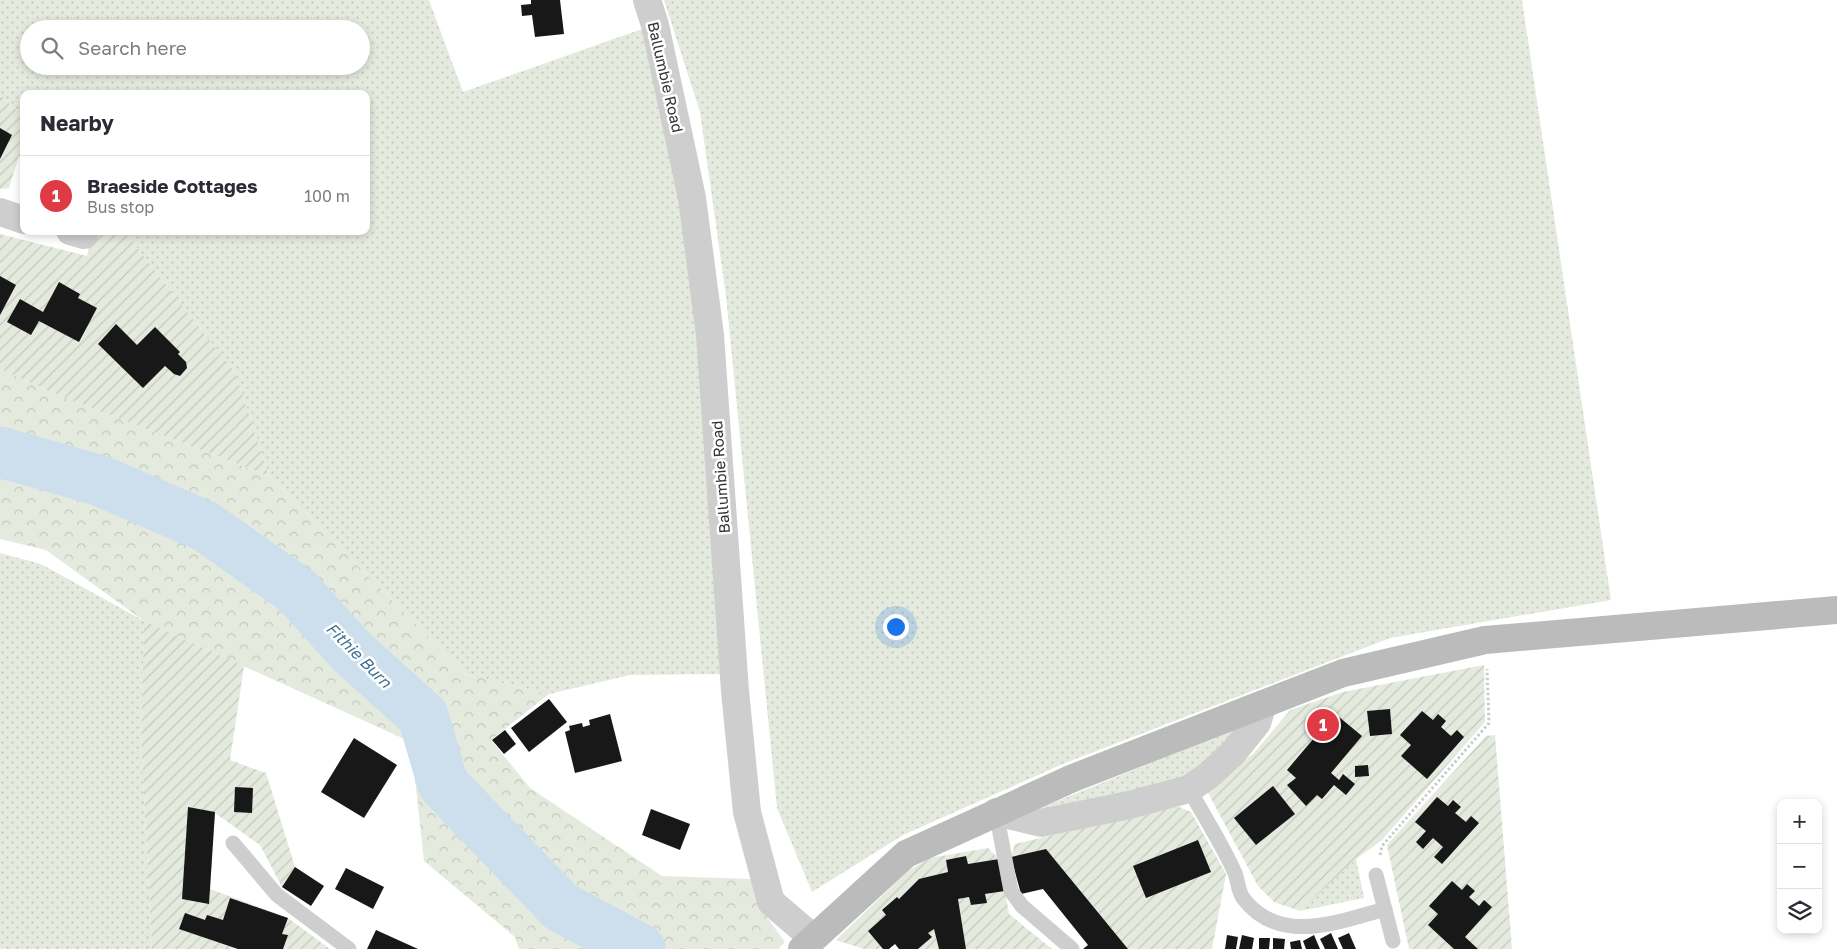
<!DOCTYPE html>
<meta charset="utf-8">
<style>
:root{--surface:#fff;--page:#f7f7f7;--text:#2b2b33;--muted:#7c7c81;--line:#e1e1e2;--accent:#e03b45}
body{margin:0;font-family:"Golos Text",sans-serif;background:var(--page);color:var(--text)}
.controls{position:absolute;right:15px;bottom:15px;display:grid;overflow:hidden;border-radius:10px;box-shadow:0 2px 8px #0003}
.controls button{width:45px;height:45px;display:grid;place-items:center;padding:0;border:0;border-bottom:1px solid var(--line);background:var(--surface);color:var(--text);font:25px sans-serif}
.you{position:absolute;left:895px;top:626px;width:18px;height:18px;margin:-12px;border:4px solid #fff;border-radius:50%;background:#1a73e8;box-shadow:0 0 0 8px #1a73e833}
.badge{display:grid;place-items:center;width:32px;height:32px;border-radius:50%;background:var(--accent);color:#fff;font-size:16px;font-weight:700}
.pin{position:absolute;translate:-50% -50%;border:2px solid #fff;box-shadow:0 1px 5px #0006}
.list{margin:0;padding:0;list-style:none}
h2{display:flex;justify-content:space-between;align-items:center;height:65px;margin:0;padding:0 20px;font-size:21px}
h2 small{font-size:16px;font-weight:400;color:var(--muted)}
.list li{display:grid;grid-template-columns:32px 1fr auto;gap:15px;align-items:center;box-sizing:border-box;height:80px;padding:0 20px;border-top:1px solid var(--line)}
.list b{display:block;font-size:19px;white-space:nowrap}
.list p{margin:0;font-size:16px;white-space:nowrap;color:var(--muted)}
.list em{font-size:16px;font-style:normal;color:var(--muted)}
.icon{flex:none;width:28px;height:28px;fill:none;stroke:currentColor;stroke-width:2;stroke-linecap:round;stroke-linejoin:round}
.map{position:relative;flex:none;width:1837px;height:949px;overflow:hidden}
.search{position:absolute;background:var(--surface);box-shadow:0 2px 8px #0003;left:20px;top:20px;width:350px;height:55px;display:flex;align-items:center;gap:12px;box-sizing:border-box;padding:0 18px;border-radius:28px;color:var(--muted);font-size:19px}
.panel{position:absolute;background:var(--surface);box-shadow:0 2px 8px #0003;left:20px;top:90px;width:350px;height:145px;border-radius:10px}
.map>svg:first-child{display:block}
.grass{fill:url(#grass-dots);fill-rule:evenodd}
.forest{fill:url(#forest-crowns)}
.garden{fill:url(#garden-furrows)}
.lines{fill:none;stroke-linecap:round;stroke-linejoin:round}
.river{stroke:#cddfec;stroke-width:51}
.building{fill:#181818}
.path{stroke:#cbcbcb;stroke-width:3;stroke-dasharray:2.5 2.5;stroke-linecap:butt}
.lane{stroke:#cecece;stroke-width:15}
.street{stroke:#cecece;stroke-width:28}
.secondary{stroke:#bbb;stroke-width:28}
.labels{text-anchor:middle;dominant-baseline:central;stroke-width:5;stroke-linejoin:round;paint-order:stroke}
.street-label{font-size:15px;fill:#313131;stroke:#fff}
.water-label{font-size:16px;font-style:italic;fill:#417191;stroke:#fff}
</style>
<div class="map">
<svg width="1837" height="949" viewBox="0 0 1837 949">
<defs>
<pattern id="grass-dots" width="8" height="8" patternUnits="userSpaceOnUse" patternTransform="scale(1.25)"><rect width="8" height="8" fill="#e4eadd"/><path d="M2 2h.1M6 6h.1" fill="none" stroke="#c4c9be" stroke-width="1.8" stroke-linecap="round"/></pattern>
<pattern id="forest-crowns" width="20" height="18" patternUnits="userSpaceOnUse" patternTransform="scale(1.25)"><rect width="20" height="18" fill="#e4eadd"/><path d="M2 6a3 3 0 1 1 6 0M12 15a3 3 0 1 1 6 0" fill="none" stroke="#c4c9be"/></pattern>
<pattern id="garden-furrows" width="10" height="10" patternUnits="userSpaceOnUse" patternTransform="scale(1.25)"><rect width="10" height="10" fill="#e4eadd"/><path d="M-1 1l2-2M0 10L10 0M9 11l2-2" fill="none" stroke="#c4c9be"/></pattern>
</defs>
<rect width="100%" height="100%" fill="#fff"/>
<g class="grass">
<path d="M0,0H429L463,92L642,29L680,201L699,337L721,674L630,675L549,694L465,674L269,476L236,374L124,231H366V94H24V117L0,95ZM29,29H361V66H29Z"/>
<path d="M664,0H1522L1611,600L1390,638L1065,763L903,835L812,892L777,808L726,296L700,112Z"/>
<path d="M0,553L41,564L144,621L141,738L152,949H0Z"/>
<path d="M1234,729L1232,739L1193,776L1053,811H1033Z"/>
<path d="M1356,859L1364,898L1300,911Z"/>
</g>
<path class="forest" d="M0,369L58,395L269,476L465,674L549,694L491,740L530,788L662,876L751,879L758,905L785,942L778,949H519L515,937L424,861L411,742L144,621L46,550L0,539Z"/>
<g class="garden">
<path d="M0,95L24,117V157L19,156L9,188L0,189Z"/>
<path d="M93,231H124L236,374L269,476L58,395L0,369V234L87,256Z"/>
<path d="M144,621L244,666L230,760L266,773L295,867L282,887L260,845L215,813L210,889L288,918L330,949H152L141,738Z"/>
<path d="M1484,665L1485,722L1382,840L1356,859L1300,911L1274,902L1258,886L1207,791L1254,753L1290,710L1343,692Z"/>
<path d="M1495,735L1512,949H1409L1387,845L1486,736Z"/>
<path d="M1177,806L1191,812L1226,874L1212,949H1128L1046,849L1011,857L1015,844Z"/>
<path d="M988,848L999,859L968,864L966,856L946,860L948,872L919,879L899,899L897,897L882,910L886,915L868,931L883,949H864L836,940L908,871L930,858Z"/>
<path d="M1005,891L1009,914L1052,949H966L958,899L969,897L971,905L986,903L985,894Z"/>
<path d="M934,929L939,949H918L932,937L928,933Z"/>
</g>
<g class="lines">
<path class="river" d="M0,452L98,480L205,526L297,591L351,651L423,716L443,784L561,907L640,949"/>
</g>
<g class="building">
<path d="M531,0H560L564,34L535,37L532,15L522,16L521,5L531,4Z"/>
<path d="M0,128L12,135L0,159Z"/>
<path d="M0,276L16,285L0,315Z"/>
<path d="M59,282L80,294L78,298L97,308L79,342L39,321L31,335L7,322L20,299L43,312Z"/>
<path d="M116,324L137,345L155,327L180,352L178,354L186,362L187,368L180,376L174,374L165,366L143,388L98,344Z"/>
<path d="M549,699L567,722L529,752L511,728Z"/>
<path d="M1390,709L1392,734L1370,736L1367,711Z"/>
<path d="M1422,711L1433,720L1438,714L1446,721L1441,727L1451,736L1457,730L1464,737L1427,779L1401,756L1411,745L1400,735Z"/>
<path d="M610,714L622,761L575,773L565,732L570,730L569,726L582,723L583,727L590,725L589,720Z"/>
<path d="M1339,717L1362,736L1331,773L1339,780L1343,774L1355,784L1346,795L1334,785L1322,799L1317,795L1306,806L1287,785L1296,778L1287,770L1320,731L1325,734Z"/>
<path d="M505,730L516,744L504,754L492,740Z"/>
<path d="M354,738L397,765L364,818L321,792Z"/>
<path d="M1368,765L1369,776L1355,777V766Z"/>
<path d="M1273,786L1295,814L1256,845L1234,818Z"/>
<path d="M235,787L253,788L252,813L234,812Z"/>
<path d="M1437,797L1448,806L1453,800L1461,807L1455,813L1466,822L1471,816L1479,823L1442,864L1434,857L1443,847L1433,838L1423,849L1416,842L1426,831L1415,822Z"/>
<path d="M188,807L215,812L209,904L182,899Z"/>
<path d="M651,809L690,824L680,850L642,835Z"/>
<path d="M1198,840L1211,872L1146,898L1133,866Z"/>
<path d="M1046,849L1128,949H1083L1088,945L1043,889L1021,894L1011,857Z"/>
<path d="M966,856L968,864L999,859L1005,891L985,894L987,903L971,905L969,897L958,899L966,949H939L934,929L928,933L932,937L918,949H899L895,944L889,949H883L868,931L886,915L882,910L897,897L899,899L919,879L948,872L946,860Z"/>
<path d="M295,867L324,886L311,906L282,887Z"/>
<path d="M346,868L384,887L373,909L335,889Z"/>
<path d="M1452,881L1462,890L1467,884L1475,891L1469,897L1479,906L1484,900L1492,907L1465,937L1478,949H1454L1428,925L1438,914L1429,906Z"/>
<path d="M230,898L288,918L282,934L288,935L283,949H238L179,929L185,913L205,920L207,915L223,920Z"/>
<path d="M376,930L418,949H367Z"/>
<path d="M1331,933L1338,949H1325L1320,939Z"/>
<path d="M1349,933L1356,949H1343L1338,938Z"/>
<path d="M1227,935L1238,937L1236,949H1225Z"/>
<path d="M1242,935L1254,938L1252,949H1239Z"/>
<path d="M1314,935L1320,949H1306L1303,941Z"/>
<path d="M1259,938H1270L1269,949H1259Z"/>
<path d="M1273,938L1285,939L1284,949H1273Z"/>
<path d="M1300,940L1302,949H1291L1290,942Z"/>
</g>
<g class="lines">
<path class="path" d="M1380,855L1382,846L1489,723L1487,669"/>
<g class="lane">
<path d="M1189,789C1204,816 1222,844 1235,873C1238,881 1238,891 1243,898C1279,946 1338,922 1385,909"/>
<path d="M996,812L1011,891L1022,906L1072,949"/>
<path d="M233,843L277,895L349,949"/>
<path d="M1376,875L1393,941"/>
</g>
<g class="street">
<path d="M647,0L655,25L692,198L710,335L735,691L747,812L771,902L813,938"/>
<path d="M0,212L24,220"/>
<path d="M70,231L84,235"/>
<path d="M996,812L1041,823L1129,805L1189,789L1209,775L1233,753L1257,723L1263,704"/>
</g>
<path class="secondary" d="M802,949L906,854L1073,778L1343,673L1485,640L1837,610"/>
</g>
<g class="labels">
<g class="street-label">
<text transform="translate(666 77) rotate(77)">Ballumbie Road</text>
<text transform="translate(720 477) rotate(-94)">Ballumbie Road</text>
</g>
<g class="water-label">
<text transform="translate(359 655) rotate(45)">Fithie Burn</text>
</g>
</g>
</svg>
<div class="controls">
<button>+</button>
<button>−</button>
<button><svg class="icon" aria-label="layers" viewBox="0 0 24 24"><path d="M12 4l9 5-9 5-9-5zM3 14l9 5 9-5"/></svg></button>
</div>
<div class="you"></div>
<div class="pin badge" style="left:1323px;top:725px">1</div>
<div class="search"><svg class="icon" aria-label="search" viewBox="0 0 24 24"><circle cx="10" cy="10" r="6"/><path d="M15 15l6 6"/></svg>Search here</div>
<section class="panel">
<h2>Nearby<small></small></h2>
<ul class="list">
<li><span class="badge">1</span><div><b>Braeside Cottages</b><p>Bus stop</p></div><em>100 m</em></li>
</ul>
</section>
</div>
